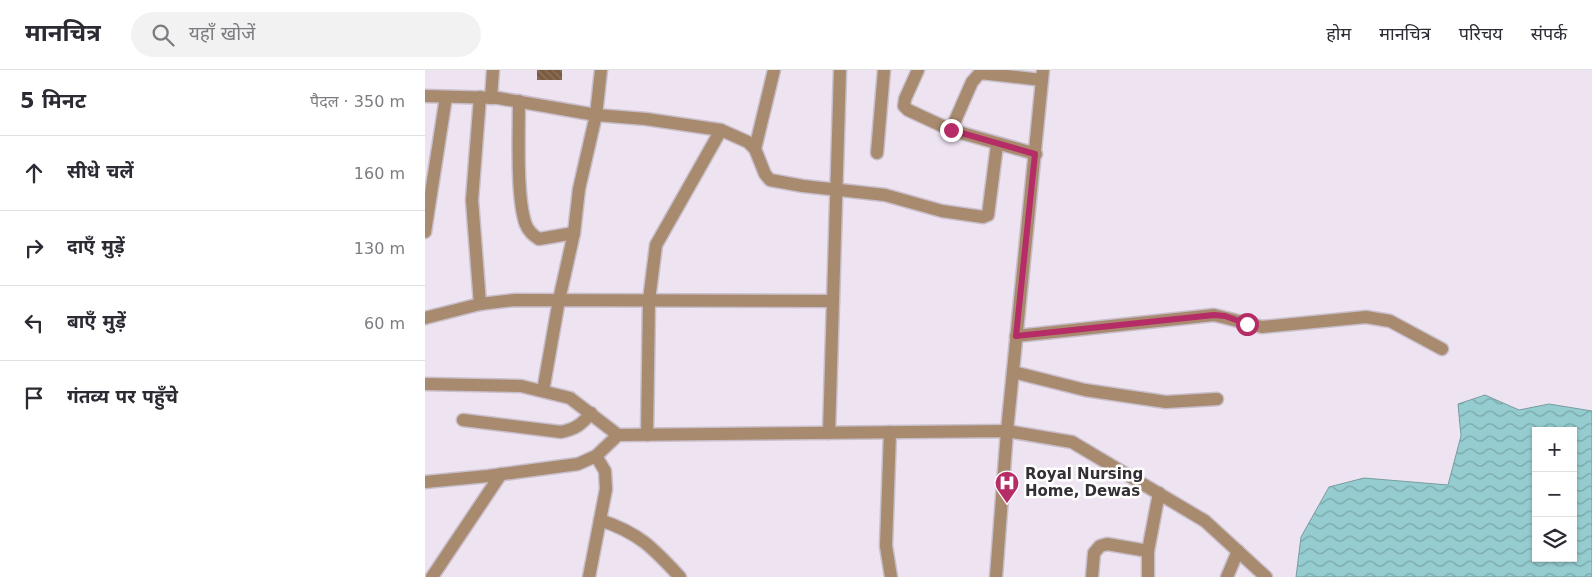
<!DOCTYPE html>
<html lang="hi">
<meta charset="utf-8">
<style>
:root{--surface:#fff;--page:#f2f2f3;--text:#2b2b33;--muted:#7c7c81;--line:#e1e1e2}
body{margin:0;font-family:"DejaVu Sans","Noto Sans Devanagari",sans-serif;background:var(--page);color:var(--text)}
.controls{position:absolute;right:15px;bottom:15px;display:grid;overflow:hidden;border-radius:0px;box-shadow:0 1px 4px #0004}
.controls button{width:45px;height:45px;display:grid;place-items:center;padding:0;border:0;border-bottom:1px solid var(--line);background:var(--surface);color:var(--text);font:25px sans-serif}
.stop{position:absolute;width:15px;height:15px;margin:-11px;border:4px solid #b62c67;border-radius:50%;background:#fff}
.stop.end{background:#b62c67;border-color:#fff;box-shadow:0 1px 5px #0008}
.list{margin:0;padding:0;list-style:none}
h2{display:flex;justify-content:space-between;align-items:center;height:65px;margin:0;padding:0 20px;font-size:21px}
h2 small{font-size:16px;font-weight:400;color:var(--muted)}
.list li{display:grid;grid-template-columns:32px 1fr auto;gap:15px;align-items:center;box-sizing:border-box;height:75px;padding:0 20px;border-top:1px solid var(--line)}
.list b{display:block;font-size:19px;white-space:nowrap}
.list em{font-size:16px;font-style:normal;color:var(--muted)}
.icon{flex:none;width:28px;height:28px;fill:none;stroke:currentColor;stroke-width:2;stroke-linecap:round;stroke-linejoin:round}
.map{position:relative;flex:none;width:1167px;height:507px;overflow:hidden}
header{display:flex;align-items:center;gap:30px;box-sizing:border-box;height:70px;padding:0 25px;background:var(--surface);border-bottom:1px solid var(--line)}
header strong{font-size:24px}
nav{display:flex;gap:28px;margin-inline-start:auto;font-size:18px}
.search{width:350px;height:45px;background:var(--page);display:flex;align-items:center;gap:12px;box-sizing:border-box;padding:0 18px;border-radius:28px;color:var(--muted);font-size:19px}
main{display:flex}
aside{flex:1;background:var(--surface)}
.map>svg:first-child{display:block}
.water{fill:url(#water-waves);stroke:#779da0;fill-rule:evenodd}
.building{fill:url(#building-back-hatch)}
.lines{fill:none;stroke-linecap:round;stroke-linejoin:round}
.minor-casing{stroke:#c9bfcb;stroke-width:15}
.minor{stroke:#a88a6f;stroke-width:12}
.route{stroke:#b62c67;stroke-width:6}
.labels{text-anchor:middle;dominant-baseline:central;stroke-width:5;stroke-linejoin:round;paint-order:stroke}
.poi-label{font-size:15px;font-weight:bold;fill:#332f34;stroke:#fff;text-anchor:start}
</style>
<header>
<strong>मानचित्र</strong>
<div class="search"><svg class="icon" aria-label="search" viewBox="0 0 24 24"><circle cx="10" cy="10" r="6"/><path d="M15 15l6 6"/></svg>यहाँ खोजें</div>
<nav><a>होम</a><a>मानचित्र</a><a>परिचय</a><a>संपर्क</a></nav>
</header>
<main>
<aside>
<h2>5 मिनट<small>पैदल · 350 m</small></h2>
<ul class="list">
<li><svg class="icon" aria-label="ahead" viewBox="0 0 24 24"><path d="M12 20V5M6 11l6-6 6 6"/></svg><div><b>सीधे चलें</b></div><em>160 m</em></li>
<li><svg class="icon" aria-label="right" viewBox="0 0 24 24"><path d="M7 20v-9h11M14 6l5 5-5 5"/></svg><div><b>दाएँ मुड़ें</b></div><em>130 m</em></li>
<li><svg class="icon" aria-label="left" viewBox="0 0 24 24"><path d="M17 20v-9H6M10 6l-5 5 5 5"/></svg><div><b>बाएँ मुड़ें</b></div><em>60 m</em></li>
<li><svg class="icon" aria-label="arrive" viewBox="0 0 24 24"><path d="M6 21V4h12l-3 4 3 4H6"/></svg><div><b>गंतव्य पर पहुँचे</b></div></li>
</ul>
</aside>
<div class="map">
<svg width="1167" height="507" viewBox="0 0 1167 507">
<defs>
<pattern id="water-waves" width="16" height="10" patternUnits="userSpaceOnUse" patternTransform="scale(1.25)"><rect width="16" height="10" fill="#94cccf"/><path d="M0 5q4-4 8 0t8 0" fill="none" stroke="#79a6a9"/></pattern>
<pattern id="building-back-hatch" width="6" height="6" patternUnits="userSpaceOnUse" patternTransform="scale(1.25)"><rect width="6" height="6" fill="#7b5c41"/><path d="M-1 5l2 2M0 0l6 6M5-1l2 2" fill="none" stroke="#8d7561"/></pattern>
</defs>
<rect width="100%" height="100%" fill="#eee3f1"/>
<path class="water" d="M1060,325L1094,340L1124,334L1167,341V507H871L876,467L904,417L939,408L1023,415L1036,366L1033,334ZM1111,361H1148V488H1111Z"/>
<rect class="building" x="112" y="0" width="25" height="10"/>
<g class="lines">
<defs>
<g id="minor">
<path d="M493,0L480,29L479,36L483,40L526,60L611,84"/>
<path d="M0,26L73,28L171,45L221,49L296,60L323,72L330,79L340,104L345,110L378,116L460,125L517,141L558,147L563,145L572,75"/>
<path d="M66,28L68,0"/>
<path d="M94,31C94,61 91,129 101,155C104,162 109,166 114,169L149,163"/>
<path d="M526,60L547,12L555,3L617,10"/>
<path d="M330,79L349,0"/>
<path d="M452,83L459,0"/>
<path d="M0,162L21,27"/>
<path d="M55,234L47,130L55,27"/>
<path d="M0,248L55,234L90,230L408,231"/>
<path d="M591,266L789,245L837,257L941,247L965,251L1017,279"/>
<path d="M588,302L660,320L741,332L792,329"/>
<path d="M0,314L96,316L145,328L193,365"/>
<path d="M118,321L134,230L149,163L154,119L171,45L176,0"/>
<path d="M38,350L136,362C151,359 157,354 166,343"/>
<path d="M465,362L461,476L466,507"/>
<path d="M404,363L415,0"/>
<path d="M222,365L224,230L231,175L296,60"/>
<path d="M0,412L63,406L153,394L171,386L193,365L582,361L647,372L780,451L841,507"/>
<path d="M175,450C214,463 227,477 255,507"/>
<path d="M7,507L76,404"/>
<path d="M164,507L181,419L180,401L171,386"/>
<path d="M571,507L582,361L618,0"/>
<path d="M667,507L669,483L675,476L682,474L723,481"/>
<path d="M723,507V481L734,423"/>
<path d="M802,507L813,481"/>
</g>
</defs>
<use href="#minor" class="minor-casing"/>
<use href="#minor" class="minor"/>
</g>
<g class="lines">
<path class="route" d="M526,60L610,84L591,266L789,245L800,246L822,254"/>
</g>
<defs>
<symbol id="hospital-pin" viewBox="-11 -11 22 30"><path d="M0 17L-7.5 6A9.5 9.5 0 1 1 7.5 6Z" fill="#b62c67" stroke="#fff"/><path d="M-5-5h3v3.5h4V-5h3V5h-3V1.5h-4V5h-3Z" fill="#fff"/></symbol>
</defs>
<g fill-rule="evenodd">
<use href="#hospital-pin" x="568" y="399" width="28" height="38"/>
</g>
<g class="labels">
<g class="poi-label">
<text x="600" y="404">Royal Nursing<tspan x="600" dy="17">Home, Dewas</tspan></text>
</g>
</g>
</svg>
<div class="controls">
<button>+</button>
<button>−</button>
<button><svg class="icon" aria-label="layers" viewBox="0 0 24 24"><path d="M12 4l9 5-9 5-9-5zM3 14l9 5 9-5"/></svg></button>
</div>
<div class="stop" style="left:822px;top:254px"></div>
<div class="stop end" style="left:526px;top:60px"></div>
</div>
</main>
